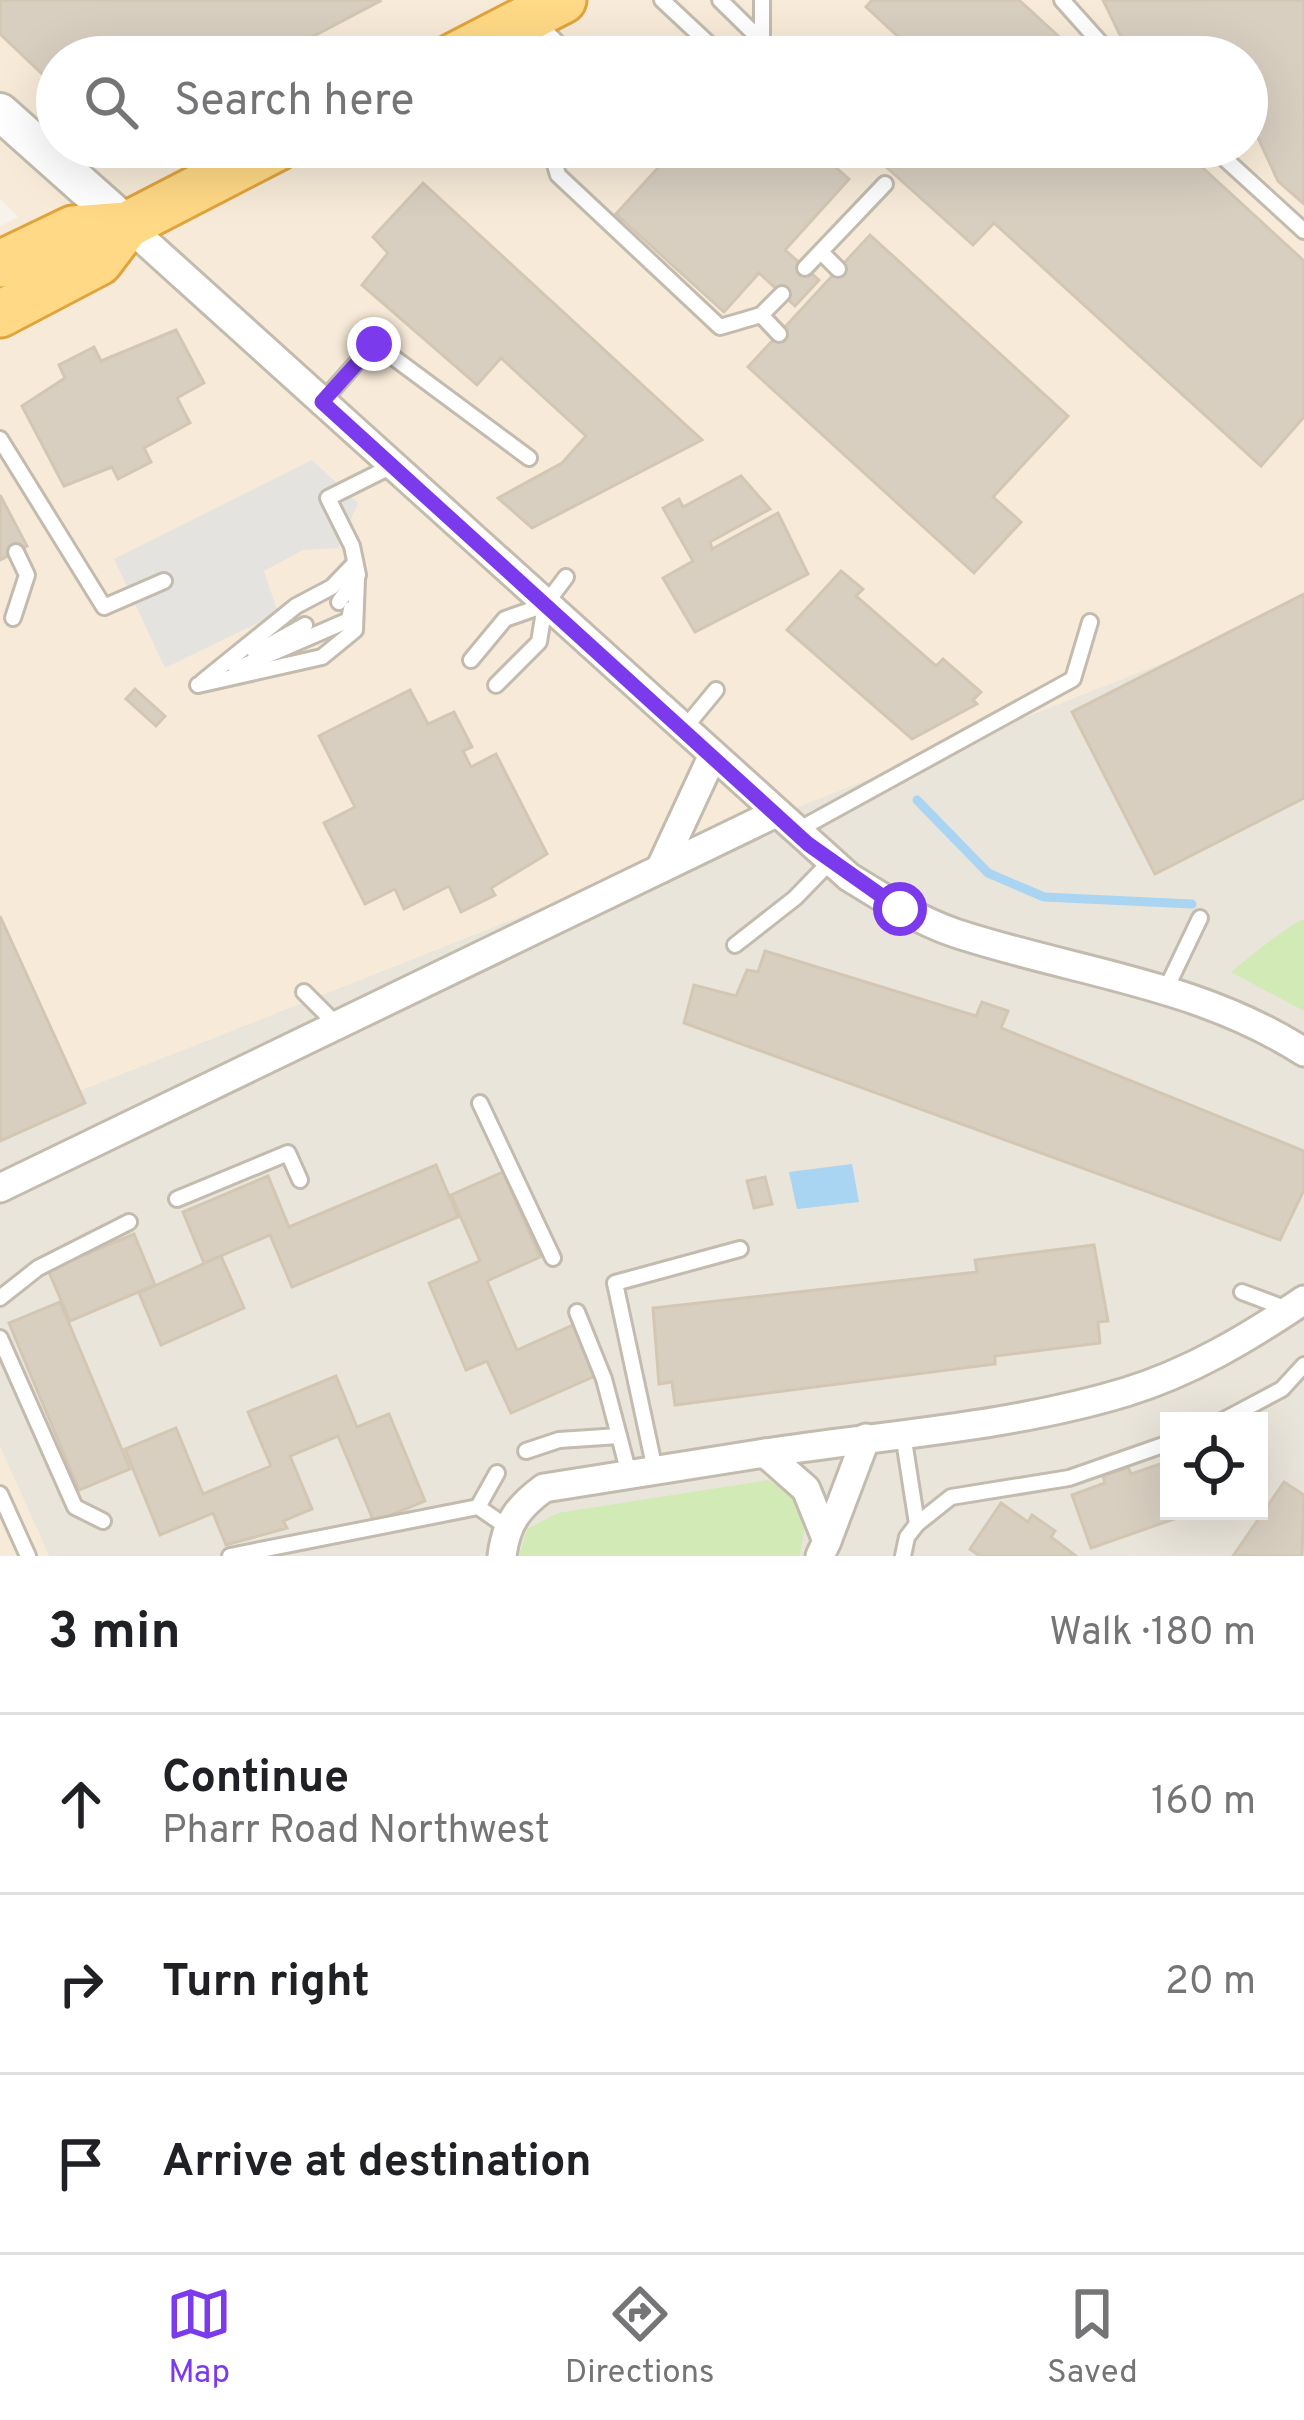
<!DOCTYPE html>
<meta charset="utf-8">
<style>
:root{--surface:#fff;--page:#f6f6f6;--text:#202124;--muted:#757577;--line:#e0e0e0;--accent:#7c3aed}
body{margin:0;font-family:Overpass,sans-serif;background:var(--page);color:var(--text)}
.controls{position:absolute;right:36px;bottom:36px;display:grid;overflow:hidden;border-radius:0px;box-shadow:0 12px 48px #0002}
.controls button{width:108px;height:108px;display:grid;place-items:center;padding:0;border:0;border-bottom:3px solid var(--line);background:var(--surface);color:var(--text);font:60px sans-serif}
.stop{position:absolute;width:36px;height:36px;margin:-27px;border:9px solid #7c3aed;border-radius:50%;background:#fff}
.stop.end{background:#7c3aed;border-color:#fff;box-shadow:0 3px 12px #0008}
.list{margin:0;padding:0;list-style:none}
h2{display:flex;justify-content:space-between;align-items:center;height:156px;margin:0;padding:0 48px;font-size:51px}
h2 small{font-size:39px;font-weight:400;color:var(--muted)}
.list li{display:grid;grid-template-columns:78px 1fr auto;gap:36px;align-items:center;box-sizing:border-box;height:180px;padding:0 48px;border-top:3px solid var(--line)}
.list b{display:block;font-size:45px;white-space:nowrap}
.list p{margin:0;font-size:39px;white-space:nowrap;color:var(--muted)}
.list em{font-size:39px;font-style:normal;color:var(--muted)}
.icon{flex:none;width:66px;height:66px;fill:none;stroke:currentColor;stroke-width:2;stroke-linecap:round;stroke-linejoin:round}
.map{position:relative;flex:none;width:1304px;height:1556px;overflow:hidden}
.search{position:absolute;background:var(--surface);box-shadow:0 12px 48px #0002;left:36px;right:36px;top:36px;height:132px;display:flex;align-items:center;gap:30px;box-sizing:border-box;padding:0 42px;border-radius:66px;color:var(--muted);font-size:45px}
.sheet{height:696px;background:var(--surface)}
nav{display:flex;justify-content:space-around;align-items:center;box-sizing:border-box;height:168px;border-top:3px solid var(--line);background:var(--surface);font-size:33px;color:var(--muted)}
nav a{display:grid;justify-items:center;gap:6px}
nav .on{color:var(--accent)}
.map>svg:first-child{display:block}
.residential{fill:#eae5da;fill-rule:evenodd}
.commercial{fill:#f7ead8;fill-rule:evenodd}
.green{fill:#d2eab5}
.parking{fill:#e5e3e0}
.water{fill:#a9d4f2}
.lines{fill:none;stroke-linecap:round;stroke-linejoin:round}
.stream{stroke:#a9d4f2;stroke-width:9}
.building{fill:#d8cfc1;stroke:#d3c7b4;stroke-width:3}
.service-casing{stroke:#c2bbae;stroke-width:20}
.minor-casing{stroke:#c2bbae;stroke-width:33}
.tertiary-casing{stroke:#c2bbae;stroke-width:42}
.trunk-casing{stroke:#e0a43c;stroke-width:51}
.service{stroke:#fff;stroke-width:14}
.minor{stroke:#fff;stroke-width:27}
.tertiary{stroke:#fff;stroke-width:36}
.trunk{stroke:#ffd985;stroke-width:45}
.route{stroke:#7c3aed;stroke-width:15}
</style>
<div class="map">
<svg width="1304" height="1556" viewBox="0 0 1304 1556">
<rect width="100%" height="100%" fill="#f6f3ec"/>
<path class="residential" d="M1304,607V1556H49L0,1447V1122ZM1169,1421H1259V1511H1169Z"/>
<g class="commercial">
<path d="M0,0H1304V607L0,1122V226L18,217L0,199ZM57,57H1247V147H57Z"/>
<path d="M0,1447L49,1556H0Z"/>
</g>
<g class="green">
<path d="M1304,919V1011L1231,972C1245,960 1290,924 1304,919Z"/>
<path d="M768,1480L798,1498L805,1524L800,1556H519L527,1529L558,1513Z"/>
</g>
<path class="parking" d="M312,460L358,503L338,548L303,550L264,571L278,613L165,668L114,559Z"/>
<path class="water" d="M852,1164L859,1202L797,1209L789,1172Z"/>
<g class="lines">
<path class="stream" d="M917,800L988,873L1044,897L1192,904"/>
</g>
<g class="building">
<path d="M0,0H379L380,1L274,57H57V88L0,34Z"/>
<path d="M872,0H1019L1081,57H907L899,50L905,43L866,7Z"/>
<path d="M1103,0H1304V204L1278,181L1247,114V57H1144L1121,37Z"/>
<path d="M677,147H813L849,179L785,250L819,280L795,306L759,273L724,312L616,214Z"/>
<path d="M864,147H1180L1304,261V417L1261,466L994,223L973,245Z"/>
<path d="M423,183L702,440L532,528L498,498L562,463L586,436L501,358L477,385L362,285L388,253L373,237Z"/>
<path d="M870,235L1068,416L993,497L1021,522L974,573L748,367Z"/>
<path d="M176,330L204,383L177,398L190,423L144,448L151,462L118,479L112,467L64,486L22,406L65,378L59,365L94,347L101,361Z"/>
<path d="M741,476L770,509L710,542L712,549L778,513L808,574L695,632L663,578L693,561L663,508L679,499L683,507Z"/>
<path d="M0,495L27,546L0,560Z"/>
<path d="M841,571L863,589L856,596L936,666L943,659L981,692L973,700L977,704L912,739L787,630Z"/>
<path d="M1304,594V798L1155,874L1072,712Z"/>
<path d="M135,689L165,716L156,726L126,699Z"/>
<path d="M410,690L428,724L454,712L472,747L463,751L471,767L496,754L547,854L491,888L495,895L461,912L449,886L404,909L395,889L365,904L324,823L355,807L319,736Z"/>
<path d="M0,916L85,1103L0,1141Z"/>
<path d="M765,951L976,1016L982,1002L1008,1011L1001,1028L1304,1151V1190L1280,1240L684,1023L694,985L736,996L747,970L758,972Z"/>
<path d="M436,1165L458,1217L292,1287L270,1235L204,1263L183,1212L268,1176L289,1227Z"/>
<path d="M503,1172L540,1257L487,1281L517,1350L573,1325L595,1376L511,1413L487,1361L466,1370L429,1283L480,1261L451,1195Z"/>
<path d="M765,1177L772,1204L754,1208L747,1181Z"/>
<path d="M134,1234L155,1285L70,1321L48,1270Z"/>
<path d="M1094,1245L1108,1321L1098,1322L1100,1343L995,1356V1364L675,1405L672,1382L659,1384L653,1308L977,1272L975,1260Z"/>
<path d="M221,1256L244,1308L161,1345L139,1293Z"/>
<path d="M60,1302L130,1469L79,1490L9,1323Z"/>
<path d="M336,1376L357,1427L389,1414L425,1501L374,1522L338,1436L290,1456L312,1509L283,1521L287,1528L226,1545L213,1513L160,1535L125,1449L176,1428L203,1494L271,1466L248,1412Z"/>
<path d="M1169,1461V1511H1197L1091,1548L1072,1495L1105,1483L1103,1476L1128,1467L1131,1474Z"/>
<path d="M1284,1482L1304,1495L1302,1556H1233Z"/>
<path d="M1001,1503L1028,1522L1032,1515L1055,1531L1051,1537L1076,1556H980L970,1549Z"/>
</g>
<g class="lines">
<defs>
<g id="service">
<path d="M662,0L723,57"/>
<path d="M720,0L778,57"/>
<path d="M1062,0L1113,57"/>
<path d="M535,20L571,57"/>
<path d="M533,22L541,57"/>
<path d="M762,41V0"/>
<path d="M414,147L445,153"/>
<path d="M550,147L558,175L720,327L761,315L782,294"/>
<path d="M1212,147L1304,231"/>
<path d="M821,252L838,269"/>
<path d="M805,268L885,184"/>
<path d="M761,315L779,334"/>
<path d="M322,402L374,343L529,458"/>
<path d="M0,439L104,607L164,581"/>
<path d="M339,602L358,575L352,546L328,498L392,466"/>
<path d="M13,618L27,575L16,552"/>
<path d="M255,653L305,625"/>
<path d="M471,660L505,619L545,605"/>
<path d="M236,669L349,620L351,609"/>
<path d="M202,682L296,606L332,587L355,563"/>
<path d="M198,685L322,657L355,630L357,579"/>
<path d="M496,685L539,642L545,605L566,577"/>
<path d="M683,730L716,690"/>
<path d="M798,830L1073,679L1090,622"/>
<path d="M735,945L795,898L830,862"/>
<path d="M1166,989L1200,918"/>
<path d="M304,992L337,1025"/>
<path d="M480,1103L553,1258"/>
<path d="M177,1199L288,1153L300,1180"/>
<path d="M1242,1292L1290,1310"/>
<path d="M0,1298L38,1268L129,1222"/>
<path d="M577,1312L604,1379L629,1474"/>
<path d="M0,1338L75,1507L103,1521"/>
<path d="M1222,1421L1282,1389L1304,1365"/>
<path d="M903,1434L917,1524"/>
<path d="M526,1451L559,1440L619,1436"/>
<path d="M655,1470L615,1283L740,1249"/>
<path d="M0,1494L28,1556"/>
<path d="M478,1507L497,1473"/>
<path d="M230,1556L478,1507L507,1527"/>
<path d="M903,1556L907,1537L917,1524L951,1497L1069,1478L1169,1443"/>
</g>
<g id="minor">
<path d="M127,225L849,877C883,898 917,920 955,933C1073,972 1197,983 1304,1052"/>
<path d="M660,869L712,757"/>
<path d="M0,1188L774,814"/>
<path d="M765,1453C883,1435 1011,1427 1126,1392C1191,1372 1248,1338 1304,1300"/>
<path d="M827,1541L866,1438"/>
<path d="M502,1556C506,1523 518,1507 544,1488L765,1453L806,1489L827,1541L820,1556"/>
</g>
<path id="tertiary" d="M0,112L127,225"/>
<g id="trunk">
<path d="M453,57L563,0"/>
<path d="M0,264L73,229L127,225L278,147"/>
<path d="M0,314L99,262L127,225"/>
</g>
</defs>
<use href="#service" class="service-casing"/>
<use href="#minor" class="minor-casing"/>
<use href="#tertiary" class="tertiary-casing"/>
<use href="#trunk" class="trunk-casing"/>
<use href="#service" class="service"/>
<use href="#minor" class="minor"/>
<use href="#tertiary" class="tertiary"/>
<use href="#trunk" class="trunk"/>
</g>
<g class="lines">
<path class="route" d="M374,344L322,402L808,844L900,909"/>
</g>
</svg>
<div class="controls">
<button><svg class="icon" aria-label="locate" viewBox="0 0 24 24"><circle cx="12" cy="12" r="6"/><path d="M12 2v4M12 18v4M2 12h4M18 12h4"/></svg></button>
</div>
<div class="stop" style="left:900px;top:909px"></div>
<div class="stop end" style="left:374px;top:344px"></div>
<div class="search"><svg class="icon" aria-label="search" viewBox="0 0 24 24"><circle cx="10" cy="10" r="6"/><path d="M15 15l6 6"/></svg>Search here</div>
</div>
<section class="sheet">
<h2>3 min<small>Walk · 180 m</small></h2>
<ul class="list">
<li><svg class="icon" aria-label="ahead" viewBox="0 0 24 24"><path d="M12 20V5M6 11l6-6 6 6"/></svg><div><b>Continue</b><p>Pharr Road Northwest</p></div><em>160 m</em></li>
<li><svg class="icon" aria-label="right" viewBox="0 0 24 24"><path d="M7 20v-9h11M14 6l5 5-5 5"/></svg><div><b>Turn right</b></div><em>20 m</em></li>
<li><svg class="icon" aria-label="arrive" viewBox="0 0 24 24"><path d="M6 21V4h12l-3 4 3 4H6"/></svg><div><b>Arrive at destination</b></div></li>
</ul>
</section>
<nav>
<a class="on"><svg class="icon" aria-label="map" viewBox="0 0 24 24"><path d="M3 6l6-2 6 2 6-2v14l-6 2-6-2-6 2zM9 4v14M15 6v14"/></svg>Map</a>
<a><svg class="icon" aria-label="directions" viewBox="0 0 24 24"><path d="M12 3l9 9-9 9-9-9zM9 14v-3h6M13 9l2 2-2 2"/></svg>Directions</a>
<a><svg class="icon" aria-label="saved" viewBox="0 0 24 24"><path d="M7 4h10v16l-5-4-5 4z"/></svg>Saved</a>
</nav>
